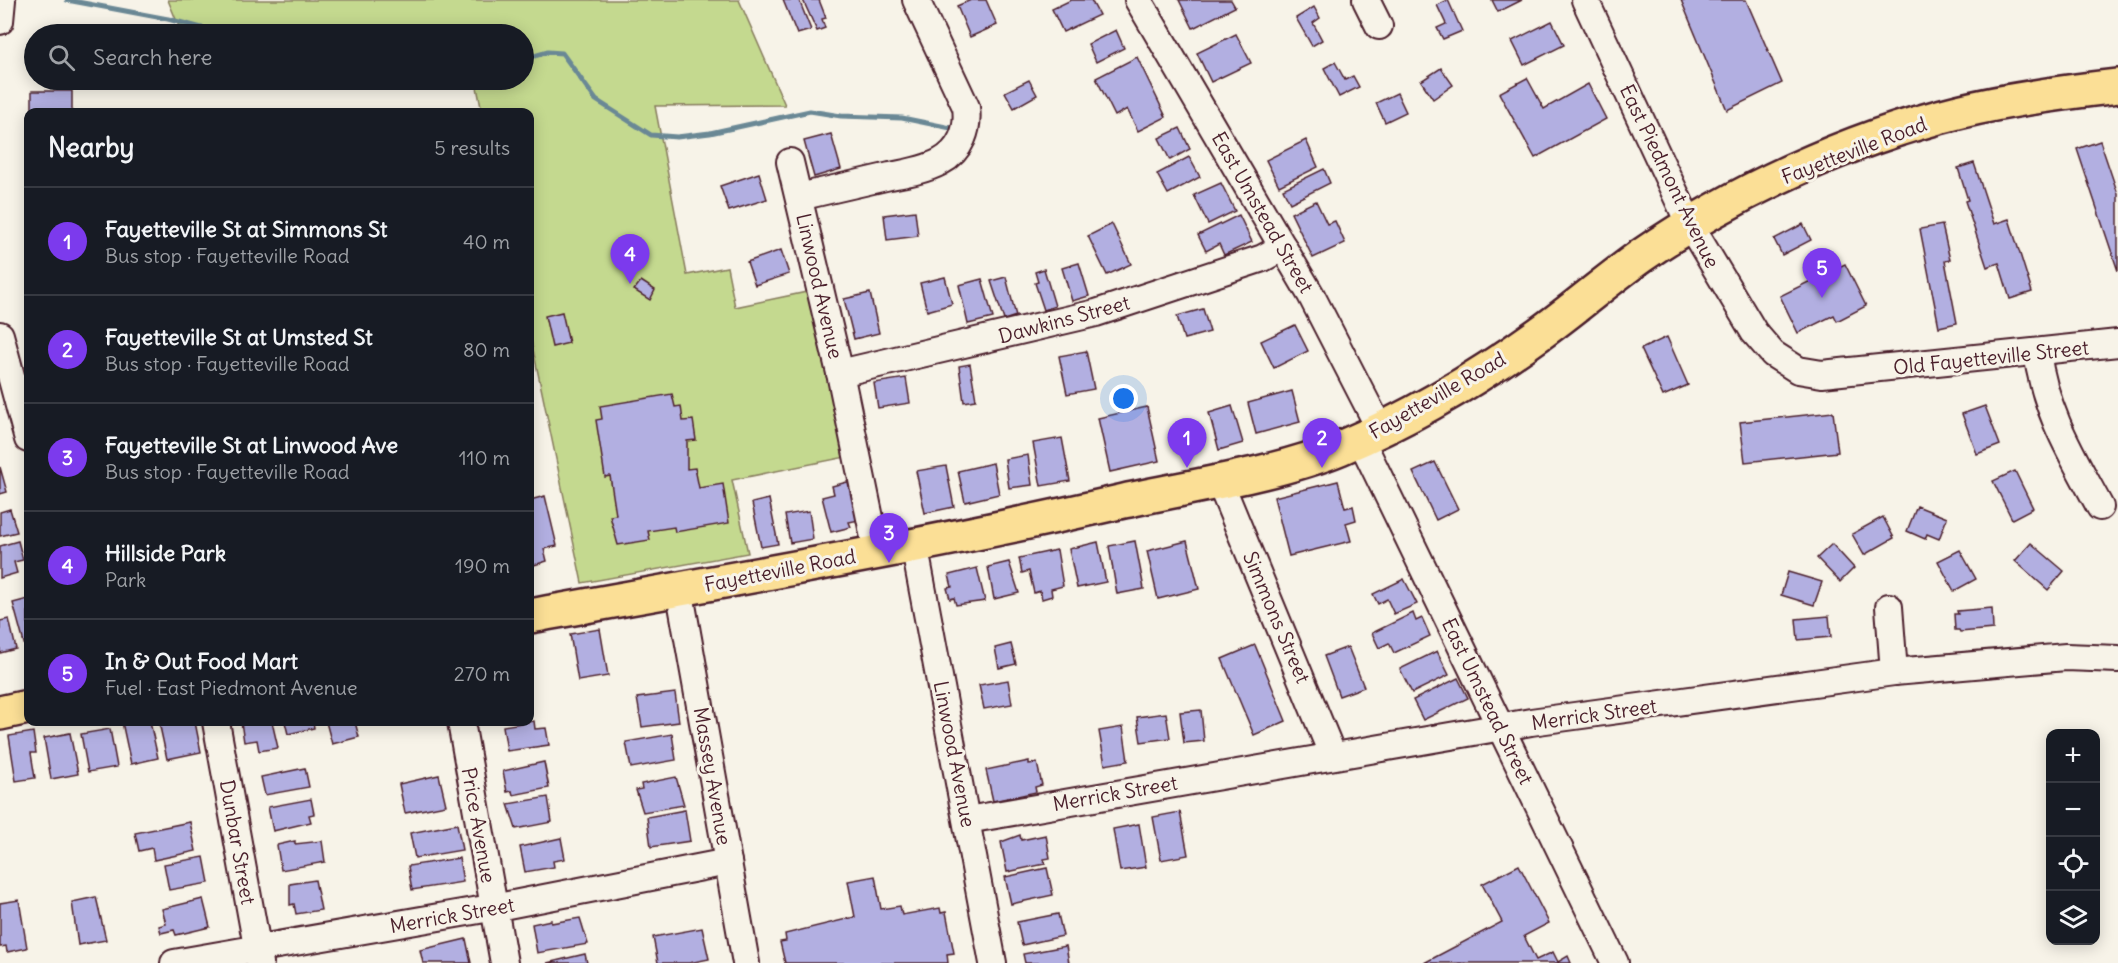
<!DOCTYPE html>
<meta charset="utf-8">
<style>
:root{--surface:#171b24;--page:#242831;--text:#f1f3f6;--muted:#9ea1a6;--line:#363941;--accent:#7c3aed}
body{margin:0;font-family:Delius,sans-serif;background:var(--page);color:var(--text)}
.controls{position:absolute;right:18px;bottom:18px;display:grid;overflow:hidden;border-radius:12px;box-shadow:0 3px 15px #0003}
.controls button{width:54px;height:54px;display:grid;place-items:center;padding:0;border:0;border-bottom:2px solid var(--line);background:var(--surface);color:var(--text);font:30px sans-serif}
.you{position:absolute;left:1124px;top:399px;width:21px;height:21px;margin:-15px;border:4px solid #fff;border-radius:50%;background:#1a73e8;box-shadow:0 0 0 9px #1a73e833}
.badge{display:grid;place-items:center;width:39px;height:39px;border-radius:50%;background:var(--accent);color:#fff;font-size:20px;font-weight:700}
.pin{position:absolute;translate:-50% -50px;filter:drop-shadow(0 2px 3px #0008)}
.pin::after{content:'';position:absolute;top:32px;width:21px;height:18px;background:inherit;clip-path:polygon(0 0,100% 0,50% 100%)}
.list{margin:0;padding:0;list-style:none}
h2{display:flex;justify-content:space-between;align-items:center;height:78px;margin:0;padding:0 24px;font-size:26px}
h2 small{font-size:20px;font-weight:400;color:var(--muted)}
.list li{display:grid;grid-template-columns:39px 1fr auto;gap:18px;align-items:center;box-sizing:border-box;height:108px;padding:0 24px;border-top:2px solid var(--line)}
.list b{display:block;font-size:22px;white-space:nowrap}
.list p{margin:0;font-size:20px;white-space:nowrap;color:var(--muted)}
.list em{font-size:20px;font-style:normal;color:var(--muted)}
.icon{flex:none;width:33px;height:33px;fill:none;stroke:currentColor;stroke-width:2;stroke-linecap:round;stroke-linejoin:round}
.map{position:relative;flex:none;width:2118px;height:963px;overflow:hidden}
.search{position:absolute;background:var(--surface);box-shadow:0 3px 15px #0003;left:24px;top:24px;width:510px;height:66px;display:flex;align-items:center;gap:15px;box-sizing:border-box;padding:0 21px;border-radius:33px;color:var(--muted);font-size:22px}
.panel{position:absolute;background:var(--surface);box-shadow:0 3px 15px #0003;left:24px;top:108px;width:510px;height:618px;border-radius:12px}
.map>svg:first-child{display:block}
.green{fill:#c4d98f;stroke:#877c5d;stroke-width:1.5}
.lines{fill:none;stroke-linecap:round;stroke-linejoin:round}
.stream{stroke:#6a8895;stroke-width:5}
.building{fill:#b2afe1;stroke:#4a1f2b;stroke-width:1.5}
.minor-casing{stroke:#4a1f2b;stroke-width:30}
.major-casing{stroke:#4a1f2b;stroke-width:38}
.minor{stroke:#f7f3e8;stroke-width:26}
.major{stroke:#fbdf96;stroke-width:33}
.labels{text-anchor:middle;dominant-baseline:central;stroke-width:6;stroke-linejoin:round;paint-order:stroke}
.street-label{font-size:20px;fill:#4a1f2b;stroke:#f7f3e8}
</style>
<div class="map">
<svg width="2118" height="963" viewBox="0 0 2118 963">
<rect width="100%" height="100%" fill="#f7f3e8"/>
<filter id="ink" filterUnits="userSpaceOnUse"><feTurbulence type="fractalNoise" baseFrequency=".0167" numOctaves="2"/><feDisplacementMap in="SourceGraphic" scale="12" xChannelSelector="R" yChannelSelector="G"/><feConvolveMatrix kernelMatrix="1 2 1 2 8 2 1 2 1" color-interpolation-filters="sRGB"/></filter>
<g filter="url(#ink)">
<path class="green" d="M168,0H739L785,105L655,106L687,275L727,267L735,307L807,292L846,457L732,480L748,553L582,583L530,335V112H482L476,82L459,80H524V34H182Z"/>
<g class="lines">
<g class="stream">
<path d="M67,0L168,19L224,34"/>
<path d="M524,59L548,52L562,53L596,100L651,135L677,137L710,133L810,111L841,116L902,118L951,128"/>
</g>
</g>
<g class="building">
<path d="M783,0H799L811,30L797,34Z"/>
<path d="M803,0H819L826,18L822,19L825,28L817,31Z"/>
<path d="M971,0H986L997,25L970,37L957,6Z"/>
<path d="M1071,0H1091L1099,15L1063,32L1052,9Z"/>
<path d="M1179,0H1231L1235,7L1193,28Z"/>
<path d="M1448,0L1462,31L1443,39L1437,28L1446,24L1437,5Z"/>
<path d="M1492,0H1522L1498,12Z"/>
<path d="M1681,0H1746L1782,83L1727,110Z"/>
<path d="M1314,7L1320,18L1313,23L1322,40L1312,46L1296,18Z"/>
<path d="M1552,21L1564,45L1524,65L1512,41Z"/>
<path d="M1116,30L1124,48L1096,62L1088,44Z"/>
<path d="M1236,34L1251,63L1211,82L1197,53Z"/>
<path d="M1137,57L1166,117L1138,131L1127,109L1115,116L1096,78Z"/>
<path d="M1335,62L1345,80L1353,76L1359,87L1339,97L1324,68Z"/>
<path d="M1441,68L1453,85L1433,99L1421,81Z"/>
<path d="M1527,78L1544,109L1588,84L1606,119L1535,158L1499,93Z"/>
<path d="M1029,80L1037,95L1014,108L1005,92Z"/>
<rect x="32" y="91" width="40" height="21"/>
<path d="M1397,93L1406,112L1385,122L1376,103Z"/>
<path d="M1180,128L1190,149L1170,160L1159,138Z"/>
<path d="M831,134L841,169L814,177L804,141Z"/>
<path d="M1306,140L1318,167L1279,186L1266,160Z"/>
<path d="M2100,141L2118,194V271L2077,149Z"/>
<path d="M1189,157L1200,177L1168,194L1157,174Z"/>
<path d="M1974,163L1994,224L2009,219L2032,292L2010,299L1999,263L1987,267L1965,201L1968,200L1958,168Z"/>
<path d="M1324,169L1330,183L1290,203L1283,189Z"/>
<path d="M759,173L767,199L729,211L720,186Z"/>
<path d="M1221,183L1235,211L1208,224L1194,195Z"/>
<path d="M1316,201L1327,224L1335,221L1345,243L1313,258L1291,213Z"/>
<path d="M915,211L918,236L887,240L884,215Z"/>
<path d="M1239,215L1252,242L1224,255L1219,244L1206,251L1198,235Z"/>
<path d="M1112,224L1131,264L1107,275L1088,236Z"/>
<path d="M1803,224L1811,240L1782,255L1774,239Z"/>
<path d="M1942,225L1950,260L1945,261L1957,323L1939,327L1920,229Z"/>
<path d="M781,250L789,274L755,285L747,262Z"/>
<path d="M1079,263L1089,296L1072,301L1062,268Z"/>
<path d="M1845,264L1866,306L1837,321L1834,315L1798,333L1780,296Z"/>
<path d="M1044,269L1055,306L1044,310L1035,283L1038,282L1035,272Z"/>
<path d="M945,277L952,304L927,311L920,283Z"/>
<path d="M1006,277L1016,316L1004,320L991,281Z"/>
<path d="M982,279L993,318L968,324L959,285Z"/>
<path d="M641,281L655,290L650,300L634,290Z"/>
<path d="M870,293L879,333L854,339L844,299Z"/>
<path d="M1203,309L1210,332L1184,339L1177,316Z"/>
<path d="M562,312L569,343L552,347L545,316Z"/>
<path d="M1295,325L1308,351L1274,368L1261,341Z"/>
<path d="M1667,337L1688,385L1663,396L1641,349Z"/>
<path d="M1086,351L1094,389L1067,394L1059,356Z"/>
<path d="M970,364L976,400L964,402L959,366Z"/>
<path d="M906,378L910,403L878,408L874,383Z"/>
<path d="M1292,391L1300,422L1256,434L1248,403Z"/>
<path d="M672,394L675,407L681,406L683,421L693,420L696,440L687,441V469L695,468L699,488L723,484L729,523L675,532L674,527L648,531L650,540L618,545L610,516L616,515L610,476L605,477L596,420L602,419L600,406Z"/>
<path d="M1232,406L1243,443L1219,450L1209,413Z"/>
<path d="M1985,406L2000,445L1977,454L1962,414Z"/>
<path d="M1147,407L1159,461L1110,472L1098,418Z"/>
<path d="M1833,412L1838,452L1745,462L1740,422Z"/>
<path d="M1062,438L1070,481L1041,486L1033,443Z"/>
<path d="M1028,455L1032,485L1009,488L1005,459Z"/>
<path d="M1435,462L1458,509L1436,520L1413,472Z"/>
<path d="M993,463L999,494L965,502L958,471Z"/>
<path d="M946,466L954,507L925,513L916,471Z"/>
<path d="M0,467L7,492L0,494Z"/>
<path d="M2015,471L2033,508L2012,519L1993,481Z"/>
<path d="M851,481L859,520L849,522L851,527L831,532L822,497L834,494L832,486Z"/>
<path d="M1338,481L1345,508L1353,506L1356,520L1346,523L1351,541L1289,556L1274,497Z"/>
<path d="M545,496L557,546L544,549L547,561L531,566L530,500Z"/>
<path d="M769,499L778,544L761,547L752,503Z"/>
<path d="M1917,506L1947,518L1939,539L1927,534L1925,539L1907,531Z"/>
<path d="M10,509L17,532L0,536V512Z"/>
<path d="M809,511L813,539L790,543L785,515Z"/>
<path d="M1883,517L1894,538L1864,555L1852,534Z"/>
<path d="M18,541L23,560L14,562L17,573L0,578V546Z"/>
<path d="M1135,541L1144,589L1117,594L1109,546Z"/>
<path d="M1187,541L1199,589L1158,599L1147,551Z"/>
<path d="M1098,542L1106,582L1077,588L1069,549Z"/>
<path d="M2031,543L2064,571L2048,590L2015,561Z"/>
<path d="M1832,544L1854,568L1840,582L1817,558Z"/>
<path d="M1057,550L1063,586L1051,589L1052,596L1042,599L1040,591L1034,593L1029,571L1022,573L1019,558Z"/>
<path d="M1960,550L1976,579L1954,591L1938,561Z"/>
<path d="M1009,562L1019,593L994,599L988,567Z"/>
<path d="M977,568L985,601L956,605L954,598L950,599L947,588L952,587L949,575Z"/>
<path d="M1788,572L1822,582L1814,605L1781,595Z"/>
<path d="M1404,579L1417,604L1394,614L1387,599L1378,604L1373,594Z"/>
<path d="M28,599V646L25,647L13,603Z"/>
<path d="M1992,608L1993,629L1960,632L1959,630H1955L1954,614H1958L1957,611Z"/>
<path d="M1413,613L1416,621L1422,618L1430,636L1394,653L1389,643L1379,648L1372,633Z"/>
<path d="M1829,616L1831,637L1798,640L1796,619Z"/>
<path d="M9,619L16,649L0,653V621Z"/>
<path d="M600,629L608,676L578,681L570,634Z"/>
<path d="M1011,644L1016,664L999,668L995,648Z"/>
<path d="M1255,645L1286,721L1254,735L1222,659Z"/>
<path d="M1348,647L1364,687L1339,696L1324,656Z"/>
<path d="M1437,651L1449,675L1412,693L1400,669Z"/>
<path d="M1458,678L1468,698L1423,720L1413,700Z"/>
<path d="M1008,680L1012,704L984,709L979,685Z"/>
<path d="M675,693L679,722L642,727L637,698Z"/>
<path d="M1201,710L1204,741L1184,743L1180,712Z"/>
<path d="M1166,713L1170,738L1141,742L1137,717Z"/>
<path d="M534,721L535,729L546,728L549,745L507,751L503,726Z"/>
<path d="M122,722H150L158,758L131,764Z"/>
<path d="M159,722H195L201,752L167,759Z"/>
<path d="M241,722H272L278,748L259,751L257,740L244,742Z"/>
<path d="M285,722H313L314,728L288,734Z"/>
<path d="M326,722H355L359,737L332,744Z"/>
<path d="M1123,727L1128,761L1105,765L1099,731Z"/>
<path d="M110,729L117,767L88,772L81,734Z"/>
<path d="M33,732L36,753H31L35,778L16,781L9,736Z"/>
<path d="M70,733L78,774L51,779L44,738Z"/>
<path d="M672,734L676,760L631,768L626,742Z"/>
<path d="M1029,761V764L1037,763L1042,785L1035,787L1036,792L993,801L986,770Z"/>
<path d="M544,762L549,788L513,795L512,791L507,792L503,771Z"/>
<path d="M305,768L309,787L265,795L261,777Z"/>
<path d="M439,775L446,805L405,813L399,784Z"/>
<path d="M676,777L684,805L643,812L636,790L642,789L641,784Z"/>
<path d="M548,797L552,822L516,829L508,804Z"/>
<path d="M311,799L314,814L309,815L311,822L273,831L268,807Z"/>
<path d="M685,810L690,841L651,847L647,817Z"/>
<path d="M1180,812L1188,855L1161,860L1153,817Z"/>
<path d="M190,822L196,851L154,860L152,848L139,851L135,833Z"/>
<path d="M457,824L462,850L415,858L410,833Z"/>
<path d="M1139,824L1146,867L1120,871L1113,829Z"/>
<path d="M1020,835L1021,840L1046,835L1050,858L1044,859L1045,864L1007,872L1001,842Z"/>
<path d="M561,838L565,859L553,861L554,867L525,872L520,847Z"/>
<path d="M295,841V844L322,841L325,862L281,870L277,845Z"/>
<path d="M204,857L209,883L169,890L164,864Z"/>
<path d="M459,858L463,882L412,890L408,866Z"/>
<path d="M1519,865L1549,923L1524,936L1536,960L1553,952L1558,962L1568,956L1571,963H1424L1502,922L1482,884Z"/>
<path d="M1047,868L1053,895L1011,904L1005,877Z"/>
<path d="M875,876L881,909L900,906L902,915L940,908L941,913L946,912L954,953L947,954L948,963H785L780,942L786,941L785,934L855,917L848,881Z"/>
<path d="M315,880L321,910L296,914L294,904L290,905V884Z"/>
<path d="M96,897L106,940L78,945L72,902Z"/>
<path d="M203,899L210,927L176,935L174,930L161,933L159,926L166,924L162,909Z"/>
<path d="M19,900L27,948L7,952L6,946L0,947V903Z"/>
<path d="M1058,914L1063,936L1022,945L1017,922Z"/>
<path d="M580,918L588,944L537,953L532,924L551,920V923Z"/>
<path d="M702,928L709,959L689,963H658L653,937Z"/>
<path d="M466,939L471,963H423L420,950Z"/>
<path d="M1066,946L1069,963H1025L1023,954Z"/>
<path d="M585,954L587,963H547Z"/>
</g>
<g class="lines">
<defs>
<g id="minor">
<path d="M1138,0L1311,295L1380,429"/>
<path d="M1366,0L1379,26"/>
<path d="M1585,0L1690,225L1754,332L1773,354L1798,370L1822,374L2118,343"/>
<path d="M0,21L2,0"/>
<path d="M790,162L840,373L877,552"/>
<path d="M799,197C829,190 860,183 890,176C906,173 925,170 940,162C961,151 969,129 966,107L916,0"/>
<path d="M0,335L28,439"/>
<path d="M2037,352C2045,412 2072,455 2100,507"/>
<path d="M840,373L1096,313L1263,258L1283,247"/>
<path d="M1360,438L1615,963"/>
<path d="M1219,480L1333,756"/>
<path d="M914,544L993,963"/>
<path d="M679,588L746,963"/>
<path d="M1889,607L1894,672"/>
<path d="M216,722L260,963"/>
<path d="M461,722L504,963"/>
<path d="M967,820L1531,722L1894,672L2066,657L2118,659"/>
<path d="M174,963L508,905L728,862"/>
</g>
<g id="major">
<path d="M530,616C728,580 928,546 1124,501C1192,486 1277,474 1340,448C1409,419 1478,378 1539,334C1574,309 1606,281 1641,256C1734,192 1848,139 1958,112C2010,99 2065,92 2118,86"/>
<path d="M0,713L28,707"/>
</g>
</defs>
<use href="#minor" class="minor-casing"/>
<use href="#major" class="major-casing"/>
<use href="#minor" class="minor"/>
<use href="#major" class="major"/>
</g>
</g>
<g class="labels">
<g class="street-label">
<text transform="translate(1854 150) rotate(-21)">Fayetteville Road</text>
<text transform="translate(1670 176) rotate(64)">East Piedmont Avenue</text>
<text transform="translate(1263 212) rotate(60)">East Umstead Street</text>
<text transform="translate(820 286) rotate(77)">Linwood Avenue</text>
<text transform="translate(1064 319) rotate(-15)">Dawkins Street</text>
<text transform="translate(1991 357) rotate(-6)">Old Fayetteville Street</text>
<text transform="translate(1437 395) rotate(-30)">Fayetteville Road</text>
<text transform="translate(780 570) rotate(-11)">Fayetteville Road</text>
<text transform="translate(1277 617) rotate(67)">Simmons Street</text>
<text transform="translate(1488 701) rotate(64)">East Umstead Street</text>
<text transform="translate(1594 714) rotate(-8)">Merrick Street</text>
<text transform="translate(955 754) rotate(79)">Linwood Avenue</text>
<text transform="translate(713 776) rotate(80)">Massey Avenue</text>
<text transform="translate(1115 793) rotate(-10)">Merrick Street</text>
<text transform="translate(479 825) rotate(80)">Price Avenue</text>
<text transform="translate(238 842) rotate(80)">Dunbar Street</text>
<text transform="translate(452 915) rotate(-10)">Merrick Street</text>
</g>
</g>
</svg>
<div class="controls">
<button>+</button>
<button>−</button>
<button><svg class="icon" aria-label="locate" viewBox="0 0 24 24"><circle cx="12" cy="12" r="6"/><path d="M12 2v4M12 18v4M2 12h4M18 12h4"/></svg></button>
<button><svg class="icon" aria-label="layers" viewBox="0 0 24 24"><path d="M12 4l9 5-9 5-9-5zM3 14l9 5 9-5"/></svg></button>
</div>
<div class="you"></div>
<div class="pin badge" style="left:1187px;top:468px">1</div>
<div class="pin badge" style="left:1322px;top:468px">2</div>
<div class="pin badge" style="left:889px;top:563px">3</div>
<div class="pin badge" style="left:630px;top:284px">4</div>
<div class="pin badge" style="left:1822px;top:298px">5</div>
<div class="search"><svg class="icon" aria-label="search" viewBox="0 0 24 24"><circle cx="10" cy="10" r="6"/><path d="M15 15l6 6"/></svg>Search here</div>
<section class="panel">
<h2>Nearby<small>5 results</small></h2>
<ul class="list">
<li><span class="badge">1</span><div><b>Fayetteville St at Simmons St</b><p>Bus stop · Fayetteville Road</p></div><em>40 m</em></li>
<li><span class="badge">2</span><div><b>Fayetteville St at Umsted St</b><p>Bus stop · Fayetteville Road</p></div><em>80 m</em></li>
<li><span class="badge">3</span><div><b>Fayetteville St at Linwood Ave</b><p>Bus stop · Fayetteville Road</p></div><em>110 m</em></li>
<li><span class="badge">4</span><div><b>Hillside Park</b><p>Park</p></div><em>190 m</em></li>
<li><span class="badge">5</span><div><b>In &amp; Out Food Mart</b><p>Fuel · East Piedmont Avenue</p></div><em>270 m</em></li>
</ul>
</section>
</div>
